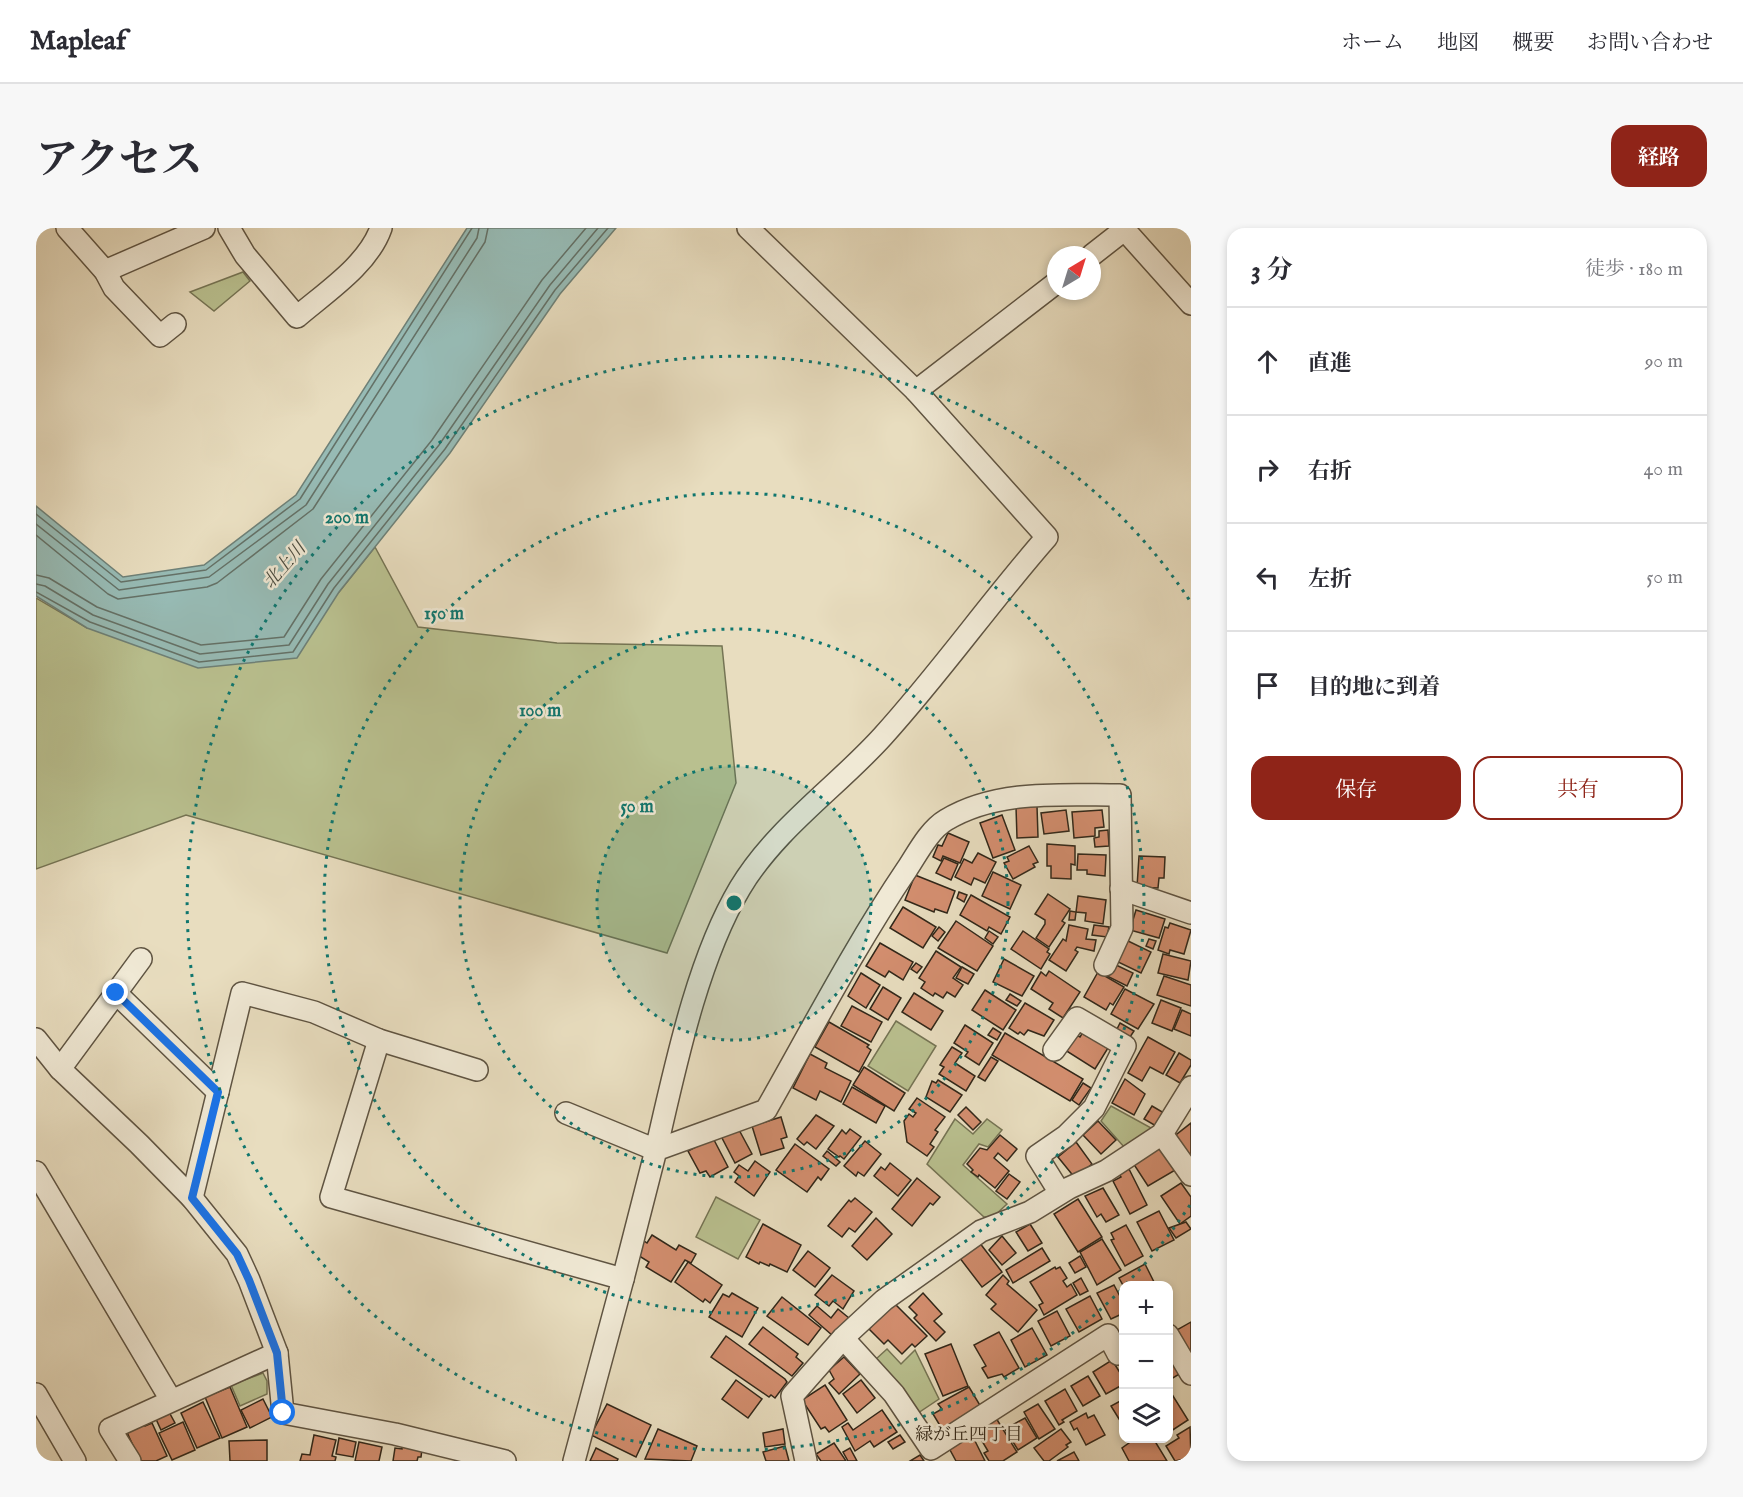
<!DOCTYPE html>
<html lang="ja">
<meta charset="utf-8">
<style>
:root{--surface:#fff;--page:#f7f7f7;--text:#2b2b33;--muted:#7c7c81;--line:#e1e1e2;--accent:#8f2418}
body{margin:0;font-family:"IM FELL English","Noto Serif JP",serif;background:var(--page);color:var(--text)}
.controls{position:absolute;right:18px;bottom:18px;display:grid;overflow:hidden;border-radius:12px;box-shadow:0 3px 9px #0003}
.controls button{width:54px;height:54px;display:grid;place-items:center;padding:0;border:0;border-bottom:2px solid var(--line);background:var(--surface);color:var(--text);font:30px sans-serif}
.compass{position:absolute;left:1011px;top:18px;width:54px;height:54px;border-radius:50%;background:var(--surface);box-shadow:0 3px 9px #0003;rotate:38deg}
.stop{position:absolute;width:18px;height:18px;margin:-14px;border:4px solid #1a73e8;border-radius:50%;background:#fff}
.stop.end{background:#1a73e8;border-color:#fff;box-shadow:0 2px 6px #0008}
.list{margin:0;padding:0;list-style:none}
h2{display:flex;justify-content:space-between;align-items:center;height:78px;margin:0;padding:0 24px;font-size:26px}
h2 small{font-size:20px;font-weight:400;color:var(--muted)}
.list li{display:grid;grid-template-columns:39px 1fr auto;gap:18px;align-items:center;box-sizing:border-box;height:108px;padding:0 24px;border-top:2px solid var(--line)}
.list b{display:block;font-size:22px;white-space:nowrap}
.list em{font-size:20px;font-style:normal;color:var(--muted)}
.actions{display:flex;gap:12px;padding:18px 24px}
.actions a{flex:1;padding:14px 0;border:2px solid var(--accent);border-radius:18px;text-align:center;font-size:21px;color:var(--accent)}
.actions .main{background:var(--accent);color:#fff}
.icon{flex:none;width:33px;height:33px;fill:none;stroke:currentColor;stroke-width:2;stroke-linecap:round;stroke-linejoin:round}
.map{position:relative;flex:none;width:1155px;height:1233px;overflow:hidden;border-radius:18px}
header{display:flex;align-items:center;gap:36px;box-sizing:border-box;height:84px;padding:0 30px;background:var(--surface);border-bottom:2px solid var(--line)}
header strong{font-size:28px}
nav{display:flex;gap:33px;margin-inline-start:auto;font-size:21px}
.intro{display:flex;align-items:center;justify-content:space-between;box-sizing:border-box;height:144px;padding:0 36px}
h1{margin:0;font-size:42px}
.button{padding:15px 27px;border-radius:18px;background:var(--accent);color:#fff;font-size:21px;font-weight:700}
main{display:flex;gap:36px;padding:0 36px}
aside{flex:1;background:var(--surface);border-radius:18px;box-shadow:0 3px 9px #0003}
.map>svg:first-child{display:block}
.green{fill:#b9c08f;stroke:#757454;stroke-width:1.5}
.water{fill:#97bbb5;stroke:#6e8077;stroke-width:1.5}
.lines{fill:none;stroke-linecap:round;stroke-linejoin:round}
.shore{stroke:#647167;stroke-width:1.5}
.building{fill:#d38e6f;stroke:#312719;stroke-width:1.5}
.street-casing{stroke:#5f5442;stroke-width:24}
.street{stroke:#f0e9d5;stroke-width:21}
.route{stroke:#1a73e8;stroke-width:8}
.ring{fill:none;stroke:#0f766e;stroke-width:3;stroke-dasharray:3 6}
.labels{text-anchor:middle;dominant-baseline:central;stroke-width:5;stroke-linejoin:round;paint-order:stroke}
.water-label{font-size:18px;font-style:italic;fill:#4a4c40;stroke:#f0e9d5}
.neighbourhood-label{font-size:18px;fill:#312719;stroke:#f0e9d5}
.centre{fill:#0f766e;stroke:#f0e9d5;stroke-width:3}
.ring-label{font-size:18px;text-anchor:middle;font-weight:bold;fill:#0f766e;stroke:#f0e9d5;stroke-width:5;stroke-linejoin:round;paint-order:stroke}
</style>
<header>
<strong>Mapleaf</strong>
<nav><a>ホーム</a><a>地図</a><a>概要</a><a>お問い合わせ</a></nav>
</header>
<div class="intro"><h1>アクセス</h1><a class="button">経路</a></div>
<main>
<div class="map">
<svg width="1155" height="1233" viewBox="0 0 1155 1233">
<rect width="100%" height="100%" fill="#e8ddbf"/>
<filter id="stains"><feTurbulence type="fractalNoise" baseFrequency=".00333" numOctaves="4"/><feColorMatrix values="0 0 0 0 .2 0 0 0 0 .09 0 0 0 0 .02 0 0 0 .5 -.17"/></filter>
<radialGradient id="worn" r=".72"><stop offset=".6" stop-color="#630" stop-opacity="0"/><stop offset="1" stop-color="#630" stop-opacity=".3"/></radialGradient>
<g class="green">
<path d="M207,44L214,53L178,83L154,64Z"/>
<path d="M339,319L382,399L521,415L686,418L700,555L631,725L150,587L0,641V370L51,400L303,364Z"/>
<path d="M860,793L900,818L872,863L832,838Z"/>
<path d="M1075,878L1117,901L1089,920L1065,893Z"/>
<path d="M919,891L937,906L951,891L966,902L952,919L943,916L927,937L971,976L957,989H948L891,936Z"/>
<path d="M680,969L724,992L702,1031L660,1009Z"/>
<path d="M851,1121L865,1136L879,1122L903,1171L882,1185L840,1131Z"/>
<path d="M227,1145L231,1153V1166L204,1178L195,1157Z"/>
</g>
<path class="water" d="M431,0H580L524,66L414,225L303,364L261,430L162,440L51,400L0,368V278L87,349L168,337L260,267Z"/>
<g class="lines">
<g class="shore">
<path d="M0,286L85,354L170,342L264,271L436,0"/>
<path d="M0,296L83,362L173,349L270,277L441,10L443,0"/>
<path d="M0,307L72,366L82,371L171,359L181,355L277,281L449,14L452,0"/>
<path d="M0,347L13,350L61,379L165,417L248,409L285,351L396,212L506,52L550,0"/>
<path d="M0,356L9,358L57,387L164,426L253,417L292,356L403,217L514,57L562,0"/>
<path d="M0,364L54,394L163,434L257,424L298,360L409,221L519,62L572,0"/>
</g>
</g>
<g class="building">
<path d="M1001,578L1002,609L981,610L980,579Z"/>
<path d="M1030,582L1033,603L1008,606L1005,585Z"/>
<path d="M1066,582L1068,599L1059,600V608L1038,610L1036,584Z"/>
<path d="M966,587L979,622L957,630L944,595Z"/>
<path d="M1072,602L1073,618L1059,619L1058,610L1063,609V603Z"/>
<path d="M912,605L933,614L924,635L907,628L905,633L897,629L902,617L906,618Z"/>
<path d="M1011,616L1039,618V637L1035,636V651L1015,650V638H1011Z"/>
<path d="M993,618L1002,634L997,636L999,639L977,651L968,635L973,633L971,629Z"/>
<path d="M942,625L960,634L949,655L938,650L935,657L919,649L928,631L936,635Z"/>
<path d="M1042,626L1070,627L1069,648L1051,646V642H1041Z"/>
<path d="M1103,628L1129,629L1128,650H1123L1122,660L1101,659Z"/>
<path d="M908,630L922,636L915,652L900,645Z"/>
<path d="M957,644L985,657L974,681L946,668Z"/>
<path d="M879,647L919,663L911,685L899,681L898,684L869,672Z"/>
<path d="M923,664L931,667L928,674L921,670Z"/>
<path d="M1012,666L1034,681L1026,693L1029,695L1013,719L1000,710L1009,696V692L999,686Z"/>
<path d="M935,667L974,689L965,706L953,699L951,703L924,687Z"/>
<path d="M1042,668L1070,672L1067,696L1049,693L1050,685L1040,684Z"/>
<path d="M867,679L900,699L887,720L854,700Z"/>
<path d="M1100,682L1129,691L1123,710L1094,702Z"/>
<path d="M1034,683L1040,684L1039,692H1033Z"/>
<path d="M920,693L957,718L941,743L902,720Z"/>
<path d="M1134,695L1155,702L1148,726L1134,722L1133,726L1122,722L1129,699L1132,700Z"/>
<path d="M1033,697L1052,701L1050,711L1060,712L1058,723L1041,719L1039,722L1042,724L1030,743L1013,732L1027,711L1030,713Z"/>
<path d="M1058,697L1073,699L1071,709L1056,707Z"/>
<path d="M903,699L909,704L902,713L896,708Z"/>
<path d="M953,703L962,709L957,716L949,710Z"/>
<path d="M987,703L1013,721L1011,724L1014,726L1005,741L975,721Z"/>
<path d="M1113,711L1120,713L1117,721L1110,718Z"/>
<path d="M1090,712L1115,724L1105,745L1080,733Z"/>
<path d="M844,715L877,734L867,752L853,743L849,749L830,738Z"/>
<path d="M900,723L925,739L917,750L927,757L919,769L911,764L907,770L899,765L897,768L885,760L889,754L883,750Z"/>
<path d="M1127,726L1155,733L1152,752L1122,745Z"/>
<path d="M968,731L998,748L986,768L957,754Z"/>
<path d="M880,735L886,739L881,745L875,741Z"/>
<path d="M1078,736L1097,745L1091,758L1071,748Z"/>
<path d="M926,739L938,746L932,756L920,750Z"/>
<path d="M1013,743L1044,764L1027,790L1013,781L1017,775L995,761L1005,744L1010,748Z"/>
<path d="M1062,744L1088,759L1077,777L1074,775L1070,782L1048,769Z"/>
<path d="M825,745L844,757L830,780L812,768Z"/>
<path d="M1128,748L1155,757V778L1121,767Z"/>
<path d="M847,759L865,770L852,792L834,781Z"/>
<path d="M1089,761L1118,776L1102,801L1075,786Z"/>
<path d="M949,762L980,782L967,802L936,782Z"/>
<path d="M878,765L907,783L895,802L866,784Z"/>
<path d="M974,766L985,773L981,778L970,772Z"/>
<path d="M1125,772L1145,780L1136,803L1116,795Z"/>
<path d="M989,775L1018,792L1008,808L992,802L988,807L984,804L982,806L973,800Z"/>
<path d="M816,778L846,794L835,814L805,798Z"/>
<path d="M1146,782L1155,786V808L1138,801Z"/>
<path d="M793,794L833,817L831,819L835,822L823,844L779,819Z"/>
<path d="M1084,795L1098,803L1094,809L1081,801Z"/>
<path d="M929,797L957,815L943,837L929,828L932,824L918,815Z"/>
<path d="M957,800L965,805L961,812L952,807Z"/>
<path d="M1047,804L1072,820L1059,841L1029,822L1039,806L1044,809Z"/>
<path d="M969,805L1047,851L1034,873L956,827Z"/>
<path d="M1112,809L1139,824L1127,846L1114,839L1106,853L1092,845Z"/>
<path d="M916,819L926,825L919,835L939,848L930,863L903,846L908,839L904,837Z"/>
<path d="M1143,825L1155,832V837L1144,855L1130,847Z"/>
<path d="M774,826L791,835L789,840L815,853L805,874L784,863L780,872L757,860Z"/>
<path d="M955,829L962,833L949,853L942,849Z"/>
<path d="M828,839L869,865L858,883L817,857Z"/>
<path d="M1089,851L1109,866L1098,887L1076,875Z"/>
<path d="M902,852L926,867L914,884L890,869L896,853L900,855Z"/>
<path d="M1047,855L1055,860L1043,877L1036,872Z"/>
<path d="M816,859L849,878L840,895L807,876Z"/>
<path d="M881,870L909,889L899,902L902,904L894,916L898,919L891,928L871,914L868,893L873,886L877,889L880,885L873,881Z"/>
<path d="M1116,878L1128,885L1120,898L1108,891Z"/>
<path d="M930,879L945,894L937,902L922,887Z"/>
<path d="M780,887L798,898L780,921L771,914L768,917L761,911Z"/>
<path d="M745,889L751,909L745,911L748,920L725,927L716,898Z"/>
<path d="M1062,893L1080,912L1065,926L1047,907Z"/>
<path d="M1155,895V935L1136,910Z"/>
<path d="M702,900L716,926L699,935L685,908Z"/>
<path d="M814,901L825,909L808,931L804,928L803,929L792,921L806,902L810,906Z"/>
<path d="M964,907L981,921L971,933L962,925L958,930L973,943L959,960L943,947L942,949L935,944L937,942L931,936L944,920L951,922Z"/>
<path d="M677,910L692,939L674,949L670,943L664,945L652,923Z"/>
<path d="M829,913L845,926L828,948L822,944L820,948L808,938Z"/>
<path d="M1040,914L1056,936L1039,950L1022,929Z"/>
<path d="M759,916L793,941L785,952L782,949L771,964L740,942Z"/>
<path d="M1125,916L1141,941L1112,958L1097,935Z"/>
<path d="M791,923L804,934L800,938L787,928Z"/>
<path d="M719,933L734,944L718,968L699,954L703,948L698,944L703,937L712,943Z"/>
<path d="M854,935L875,952L862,968L838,948L845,939L849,942Z"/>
<path d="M1093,941L1111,977L1094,986L1077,953L1085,949L1083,946Z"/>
<path d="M973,946L984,954L971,971L960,963Z"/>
<path d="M881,950L904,969L897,977L894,975L876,998L856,981Z"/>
<path d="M1145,955L1155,969V988L1144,996L1125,968Z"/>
<path d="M1067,960L1083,987L1070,994L1065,986L1061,989L1049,968Z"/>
<path d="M819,970L836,984L819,1004L813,1000L806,1009L792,998L813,972L815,974Z"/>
<path d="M1042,971L1066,1009L1042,1024L1018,986Z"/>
<path d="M1123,983L1138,1012L1116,1023L1101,994Z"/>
<path d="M840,990L856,1006L831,1032L816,1018Z"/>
<path d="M1150,994L1155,1001L1140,1010L1133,1000Z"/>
<path d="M727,996L765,1017L751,1044L734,1036L733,1038L724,1034L723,1036L710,1029Z"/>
<path d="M994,996L1006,1015L992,1023L980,1004Z"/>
<path d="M1090,997L1107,1028L1089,1038L1075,1012L1078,1011L1075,1005Z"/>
<path d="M616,1007L640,1022L643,1017L660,1026L655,1035L649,1032L635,1054L610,1039L613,1034L600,1026L608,1013L611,1015Z"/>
<path d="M966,1008L980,1025L966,1037L953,1022Z"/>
<path d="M1066,1011L1085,1042L1061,1057L1044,1024Z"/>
<path d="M943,1014L966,1044L946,1059L923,1029Z"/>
<path d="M1006,1020L1014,1033L977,1055L970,1042Z"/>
<path d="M772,1023L794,1040L779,1059L757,1042Z"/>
<path d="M1044,1028L1050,1039L1039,1045L1033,1035Z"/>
<path d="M652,1034L686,1057L674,1075L669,1071L667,1074L639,1054Z"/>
<path d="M1109,1036L1120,1058L1088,1059L1083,1050Z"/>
<path d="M1019,1039L1020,1041L1024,1039L1031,1050L1027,1053L1031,1059L1035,1056L1041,1067L1008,1087L1003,1077L1007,1075L994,1054Z"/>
<path d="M796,1047L818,1063L807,1081L797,1073L793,1078L779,1067Z"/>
<path d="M967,1047L973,1053L971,1056L1001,1082L982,1104L955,1081L960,1076L950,1067Z"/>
<path d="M1045,1050L1052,1063L1044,1067L1037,1055Z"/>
<path d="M1078,1057L1088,1076V1085L1075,1091L1061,1065Z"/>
<path d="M696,1065L722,1080L706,1109L673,1089L687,1066L693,1069Z"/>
<path d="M887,1065L906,1086L898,1093L909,1104L900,1113L878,1090L881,1087L873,1079Z"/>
<path d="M1054,1068L1066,1091L1043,1104L1030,1081Z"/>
<path d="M746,1069L785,1100L772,1117L731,1088Z"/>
<path d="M858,1075L891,1108L879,1119L876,1116L866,1126L852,1112L848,1116L833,1101Z"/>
<path d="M781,1078L795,1090L802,1081L813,1090L797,1108L773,1087Z"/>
<path d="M1021,1083L1034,1108L1015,1118L1002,1093Z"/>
<path d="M1155,1094V1131L1139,1103Z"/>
<path d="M727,1099L762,1126L760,1129L767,1135L756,1148L713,1116Z"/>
<path d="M996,1100L1011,1127L989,1139L975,1112Z"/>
<path d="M963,1104L983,1140L968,1149L966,1146L952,1150L946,1140L950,1138L938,1117Z"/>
<path d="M690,1108L749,1151L751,1154L739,1170L735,1167L733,1169L675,1129Z"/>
<path d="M915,1116L932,1158L907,1168L889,1126Z"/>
<path d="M808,1129L824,1146L803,1166L793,1155L798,1151L793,1142Z"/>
<path d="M1137,1131L1145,1145L1132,1153V1134Z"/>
<path d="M1076,1132L1088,1151V1156L1070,1166L1057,1144Z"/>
<path d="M1052,1148L1064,1168L1047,1178L1035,1158Z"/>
<path d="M700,1152L726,1171L712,1190L686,1171Z"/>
<path d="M825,1152L839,1170L821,1185L807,1166Z"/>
<path d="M789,1157L811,1192L793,1204L789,1199L785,1201L766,1172Z"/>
<path d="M194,1159L211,1199L186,1210L169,1169Z"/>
<path d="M933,1159L945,1179L906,1201L897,1186L906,1181L902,1176Z"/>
<path d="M1132,1160L1152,1192L1132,1205Z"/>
<path d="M1029,1161L1041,1183L1026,1192L1028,1194L1023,1197L1009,1173Z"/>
<path d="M227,1171L236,1189L214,1200L205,1182Z"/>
<path d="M1088,1171V1199L1075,1178Z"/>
<path d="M167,1174L184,1210L161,1220L145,1185Z"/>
<path d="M571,1176L615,1197L600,1229L555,1207Z"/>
<path d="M1002,1176L1019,1201L1003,1211L988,1184Z"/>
<path d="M846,1182L861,1204L838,1219L834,1213L819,1223L806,1199L812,1195L817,1202Z"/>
<path d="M133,1184L139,1195L125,1202L120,1191Z"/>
<path d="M1050,1185L1052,1190L1058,1187L1069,1207L1050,1217L1041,1200L1038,1202L1034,1194Z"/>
<path d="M960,1190L981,1224L967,1233H953L948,1225L952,1223L940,1203Z"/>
<path d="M989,1190L1001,1210L982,1222L969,1201Z"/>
<path d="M107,1194L109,1198L116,1195L131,1228L120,1233H104L90,1202Z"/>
<path d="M147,1194L159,1222L136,1232L123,1205Z"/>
<path d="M1154,1199L1155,1232L1153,1230L1139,1233L1130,1218L1143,1210L1141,1207Z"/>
<path d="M622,1201L661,1218L655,1233L609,1231Z"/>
<path d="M747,1201L749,1216L729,1219L727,1205Z"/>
<path d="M1025,1201L1035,1214L1030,1217L1032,1219L1013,1233H1008L998,1220Z"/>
<path d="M278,1207L300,1212L296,1228L300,1229L299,1233H264L266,1226L274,1227Z"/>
<path d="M864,1207L869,1214L857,1221L852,1214Z"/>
<path d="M936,1207L949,1233H920L913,1220Z"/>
<path d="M303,1210L320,1214L317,1229L300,1226Z"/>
<path d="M1100,1210H1117L1131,1233H1093L1086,1220Z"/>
<path d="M231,1212V1233H194L193,1213Z"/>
<path d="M323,1214L346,1219L343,1233H319Z"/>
<path d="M798,1215L810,1233H785L780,1226Z"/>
<path d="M366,1217L386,1221L385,1229H382L381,1233H357L359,1220L366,1221Z"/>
<path d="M749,1218L753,1233H730L727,1224Z"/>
<path d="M560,1220L582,1231L581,1233H554Z"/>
<path d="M814,1220L821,1233H812L807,1224Z"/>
<path d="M1038,1224L1043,1233H1021Z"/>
<path d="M884,1227L888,1233H874Z"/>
</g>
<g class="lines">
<defs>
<g id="street">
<path d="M31,0L69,43L78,60L124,108L139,96"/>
<path d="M193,0L209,27L261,89C290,64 332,37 345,0"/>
<path d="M1087,0L1155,76"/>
<path d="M1056,27L1088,2"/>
<path d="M69,43L168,0"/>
<path d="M880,163L1020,55"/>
<path d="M1085,661L1155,685"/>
<path d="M80,765L182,864"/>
<path d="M0,811L24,841L103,916L156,970L201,1026L213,1052L241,1125L247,1185L359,1206L469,1233"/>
<path d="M343,812L295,969L587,1051L538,1233"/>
<path d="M1018,822L1041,790L1089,818L1058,880L1030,908L1001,928L1024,965"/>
<path d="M24,841L105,731"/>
<path d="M530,885L620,922C639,840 661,732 704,660C740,600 801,559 847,508C905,444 954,374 1011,309L880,163L712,0"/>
<path d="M1126,906L1155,947"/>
<path d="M0,944L135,1172"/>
<path d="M156,970L206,765L278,784L343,812L441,842"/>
<path d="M587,1051L620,922L730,882C776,801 819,718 871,641C881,626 893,602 910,592C961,561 1027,567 1084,567L1086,700L1069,737"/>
<path d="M1132,1107L1155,1146"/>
<path d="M807,1110L858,1166L895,1221L1072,1107L1082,1126L1088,1123"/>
<path d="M0,1166L39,1233"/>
<path d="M94,1233L74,1201L241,1125"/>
<path d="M770,1233L756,1168L807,1110L848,1072L945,1003L994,984L1033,960L1070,943L1126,906L1155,859"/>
</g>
</defs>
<use href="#street" class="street-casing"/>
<use href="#street" class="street"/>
</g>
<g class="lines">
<path class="route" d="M80,765L182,864L156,970L201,1026L213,1052L241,1125L247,1185"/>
</g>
<circle cx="698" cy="675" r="137" fill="#0f766e" fill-opacity=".12"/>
<g class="ring">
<circle cx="698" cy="675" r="137"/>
<circle cx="698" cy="675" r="274"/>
<circle cx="698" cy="675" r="410"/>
<path d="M1154 977A547 547 0 0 1 1091 1055M1085 1062A547 547 0 1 1 1154 373"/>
</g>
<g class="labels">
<g class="water-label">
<text transform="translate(249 338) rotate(-49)">北上川</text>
</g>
<g class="neighbourhood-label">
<text x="933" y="1207">緑が丘四丁目</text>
</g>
</g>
<circle cx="698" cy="675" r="9" class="centre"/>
<g class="ring-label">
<text x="311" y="295">200 m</text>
<text x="408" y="391">150 m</text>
<text x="504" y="488">100 m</text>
<text x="601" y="584">50 m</text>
</g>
<rect width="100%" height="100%" filter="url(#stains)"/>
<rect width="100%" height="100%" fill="url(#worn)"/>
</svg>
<div class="controls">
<button>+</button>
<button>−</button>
<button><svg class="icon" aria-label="layers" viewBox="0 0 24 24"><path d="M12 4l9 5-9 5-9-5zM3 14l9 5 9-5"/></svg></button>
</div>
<svg class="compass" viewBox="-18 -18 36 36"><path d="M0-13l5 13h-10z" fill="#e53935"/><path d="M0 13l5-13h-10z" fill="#7c7c81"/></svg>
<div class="stop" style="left:247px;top:1185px"></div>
<div class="stop end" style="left:80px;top:765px"></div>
</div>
<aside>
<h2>3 分<small>徒歩 · 180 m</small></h2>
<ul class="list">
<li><svg class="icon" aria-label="ahead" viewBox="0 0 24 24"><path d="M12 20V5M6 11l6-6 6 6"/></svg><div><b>直進</b></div><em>90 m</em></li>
<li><svg class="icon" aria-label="right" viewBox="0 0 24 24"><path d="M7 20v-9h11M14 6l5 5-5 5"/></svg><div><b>右折</b></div><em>40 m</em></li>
<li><svg class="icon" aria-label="left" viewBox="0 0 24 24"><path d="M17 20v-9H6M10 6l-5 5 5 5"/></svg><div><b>左折</b></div><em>50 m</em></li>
<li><svg class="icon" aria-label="arrive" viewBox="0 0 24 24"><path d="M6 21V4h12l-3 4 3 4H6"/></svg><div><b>目的地に到着</b></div></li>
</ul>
<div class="actions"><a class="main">保存</a><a>共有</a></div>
</aside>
</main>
